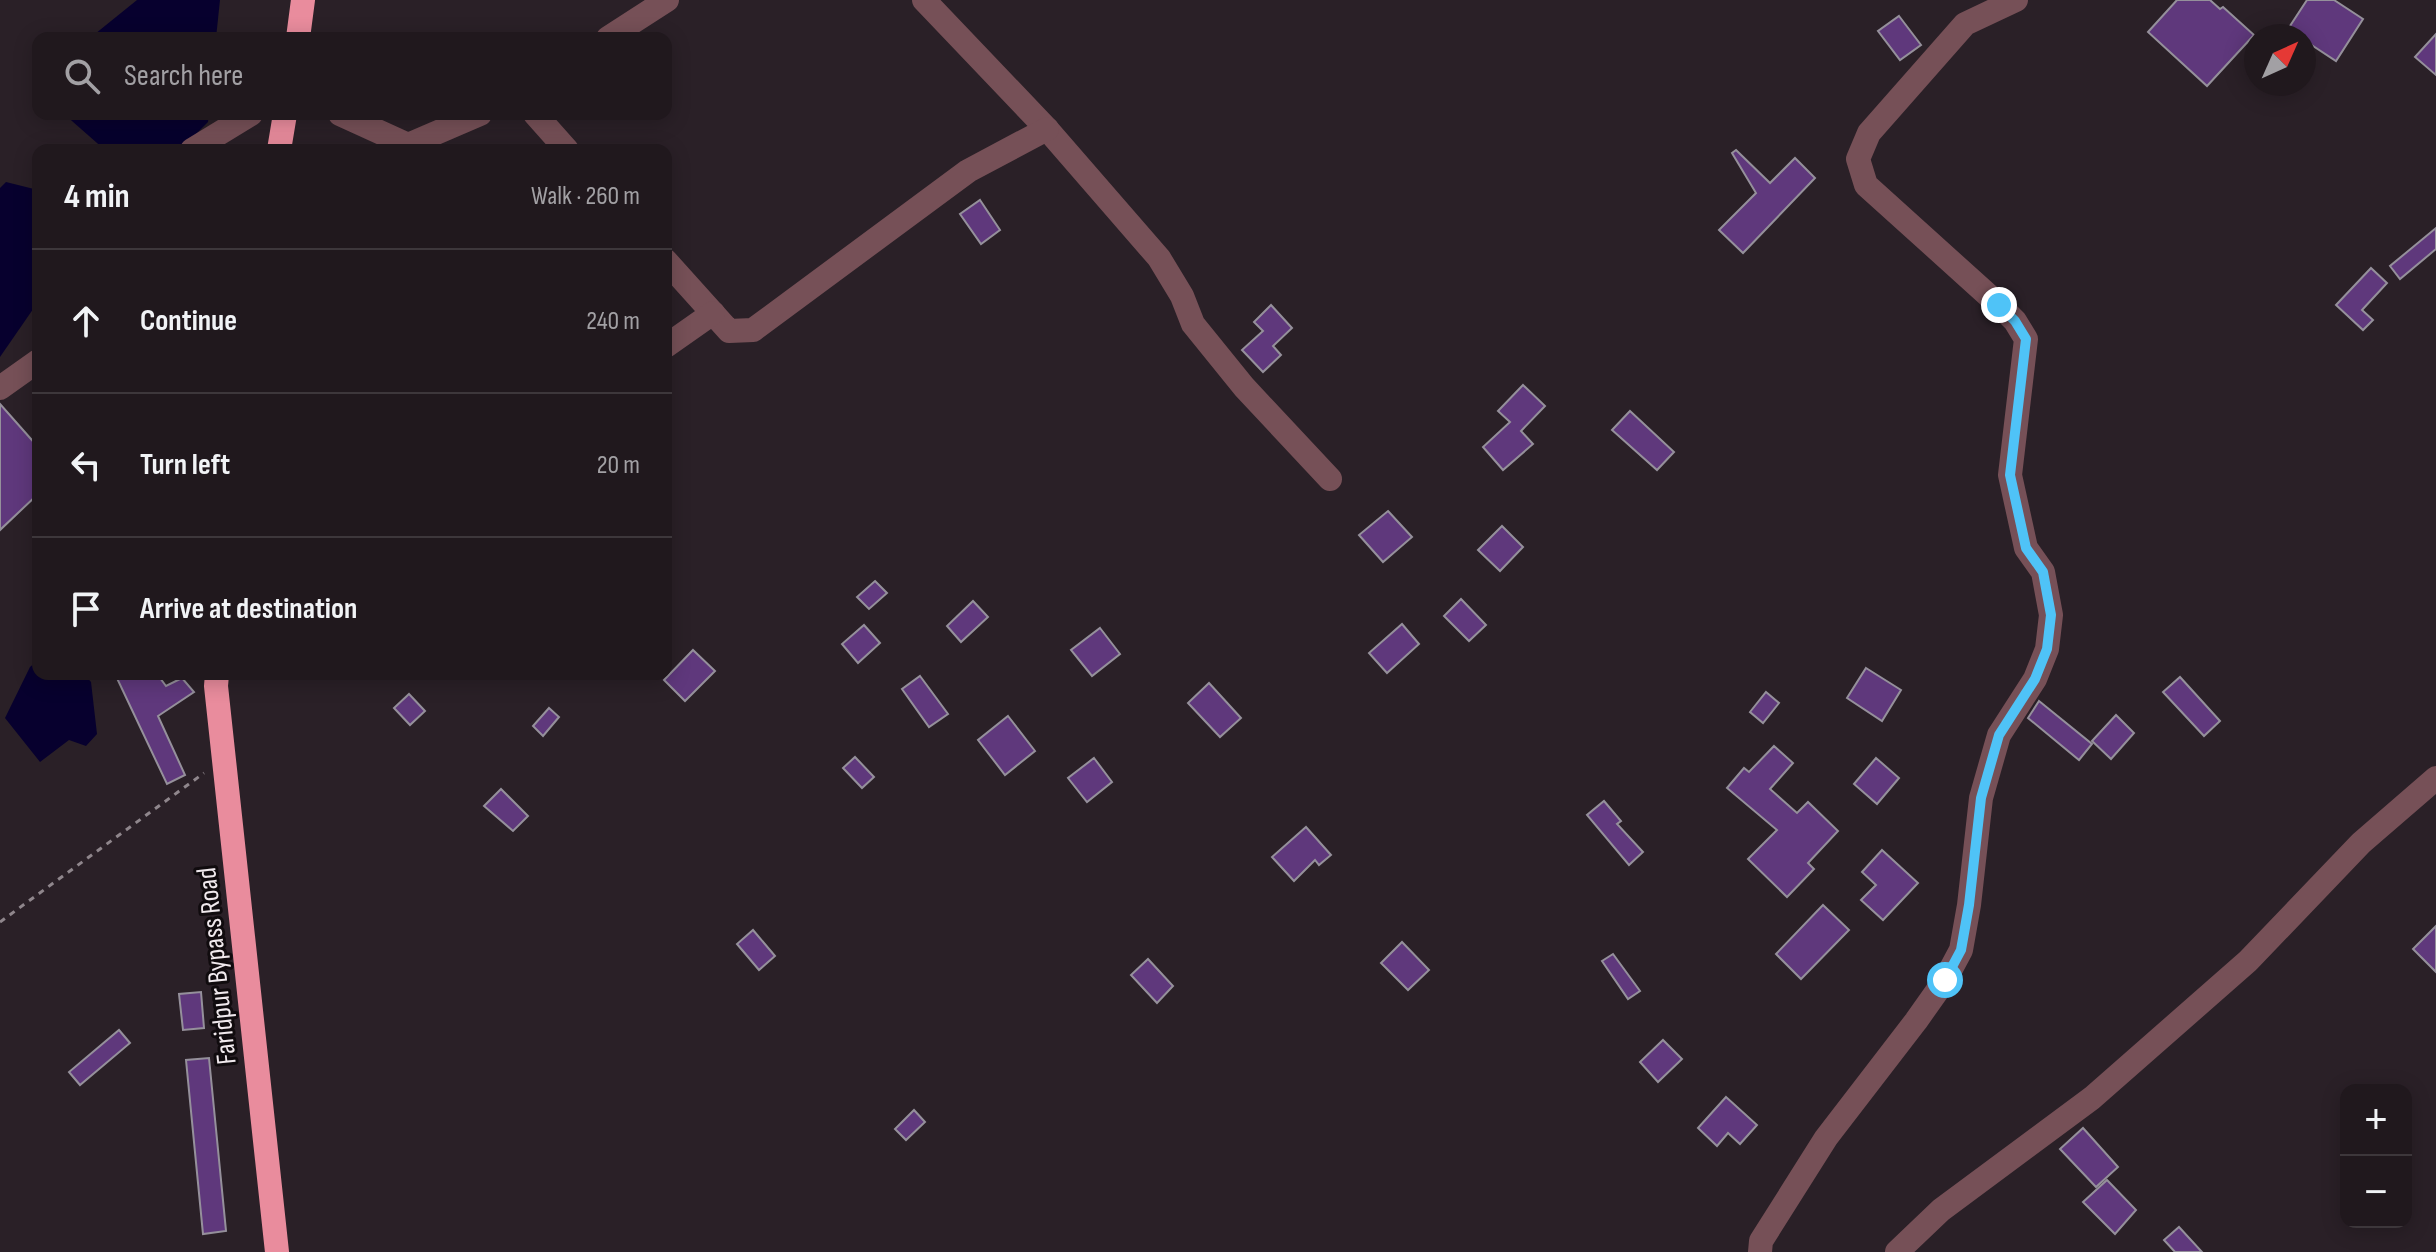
<!DOCTYPE html>
<meta charset="utf-8">
<style>
:root{--surface:#20181d;--page:#282126;--text:#f1f3f6;--muted:#a2a0a4;--line:#3d373b}
body{margin:0;font-family:"Sofia Sans Condensed",sans-serif;background:var(--page);color:var(--text)}
.controls{position:absolute;right:24px;bottom:24px;display:grid;overflow:hidden;border-radius:16px;box-shadow:0 4px 20px #0003}
.controls button{width:72px;height:72px;display:grid;place-items:center;padding:0;border:0;border-bottom:2px solid var(--line);background:var(--surface);color:var(--text);font:40px sans-serif}
.compass{position:absolute;left:2244px;top:24px;width:72px;height:72px;border-radius:50%;background:var(--surface);box-shadow:0 4px 20px #0003;rotate:45deg}
.stop{position:absolute;width:24px;height:24px;margin:-18px;border:6px solid #4fc3f7;border-radius:50%;background:#fff}
.stop.end{background:#4fc3f7;border-color:#fff;box-shadow:0 2px 8px #0008}
.list{margin:0;padding:0;list-style:none}
h2{display:flex;justify-content:space-between;align-items:center;height:104px;margin:0;padding:0 32px;font-size:34px}
h2 small{font-size:26px;font-weight:400;color:var(--muted)}
.list li{display:grid;grid-template-columns:52px 1fr auto;gap:24px;align-items:center;box-sizing:border-box;height:144px;padding:0 32px;border-top:2px solid var(--line)}
.list b{display:block;font-size:30px;white-space:nowrap}
.list em{font-size:26px;font-style:normal;color:var(--muted)}
.icon{flex:none;width:44px;height:44px;fill:none;stroke:currentColor;stroke-width:2;stroke-linecap:round;stroke-linejoin:round}
.map{position:relative;flex:none;width:2436px;height:1252px;overflow:hidden}
.search{position:absolute;background:var(--surface);box-shadow:0 4px 20px #0003;left:32px;top:32px;width:640px;height:88px;display:flex;align-items:center;gap:20px;box-sizing:border-box;padding:0 28px;border-radius:16px;color:var(--muted);font-size:30px}
.panel{position:absolute;background:var(--surface);box-shadow:0 4px 20px #0003;left:32px;top:144px;width:640px;height:536px;border-radius:16px}
.map>svg:first-child{display:block}
.water{fill:#07002e}
.building{fill:#5f387c;stroke:#95909b;stroke-width:2}
.lines{fill:none;stroke-linecap:round;stroke-linejoin:round}
.path{stroke:#8f868c;stroke-width:3;stroke-dasharray:6 6;stroke-linecap:butt}
.minor{stroke:#765057;stroke-width:24}
.highway{stroke:#e98c9d;stroke-width:24}
.route{stroke:#4fc3f7;stroke-width:10}
.labels{text-anchor:middle;dominant-baseline:central;stroke-width:6;stroke-linejoin:round;paint-order:stroke}
.street-label{font-size:28px;fill:#f0e9ed;stroke:#100b0e}
</style>
<div class="map">
<svg width="2436" height="1252" viewBox="0 0 2436 1252">
<rect width="100%" height="100%" fill="#2a2027"/>
<g class="water">
<path d="M137,0H220L216,38H90Z"/>
<path d="M64,114H209L208,122L180,150H105Z"/>
<path d="M6,182L38,190V302L0,357V188Z"/>
<path d="M38,660V674H84L91,682L97,734L86,746L69,740L40,762L5,718L30,667Z"/>
</g>
<g class="building">
<path d="M2177,0H2210L2220,9L2223,7L2254,35L2207,86L2148,32Z"/>
<path d="M2307,0H2334L2363,19L2336,61L2304,40V36H2298L2288,29Z"/>
<path d="M1899,16L1921,45L1900,60L1878,31Z"/>
<path d="M2436,34V75L2415,57Z"/>
<path d="M1736,150L1770,183L1795,158L1815,178L1743,253L1719,230L1756,193L1732,153Z"/>
<path d="M980,200L1000,230L981,244L960,214Z"/>
<path d="M2436,228V249L2400,279L2390,266Z"/>
<path d="M2371,268L2387,283L2362,310L2373,320L2363,330L2336,305Z"/>
<path d="M1271,305L1292,328L1273,346L1281,355L1263,372L1242,350L1263,331L1254,322Z"/>
<path d="M1523,385L1545,406L1521,431L1533,444L1503,470L1483,447L1510,422L1498,411Z"/>
<path d="M0,404L38,447V494L0,530Z"/>
<path d="M1630,411L1674,452L1657,470L1612,430Z"/>
<path d="M1388,511L1412,537L1383,562L1359,535Z"/>
<path d="M1502,526L1523,547L1500,571L1478,550Z"/>
<path d="M875,581L887,593L869,609L857,597Z"/>
<path d="M1461,599L1486,625L1469,641L1444,616Z"/>
<path d="M973,601L988,617L961,642L947,626Z"/>
<path d="M1402,624L1419,644L1387,673L1369,653Z"/>
<path d="M864,625L880,643L858,663L842,644Z"/>
<path d="M1100,628L1120,654L1092,676L1071,650Z"/>
<path d="M693,650L715,671L685,701L664,680Z"/>
<path d="M1866,668L1901,690L1882,721L1847,698Z"/>
<path d="M115,674H157L166,686L182,678L194,692L158,716L185,775L167,784Z"/>
<path d="M920,676L948,714L929,727L902,689Z"/>
<path d="M2180,677L2220,721L2204,736L2163,692Z"/>
<path d="M1209,683L1241,718L1220,737L1188,703Z"/>
<path d="M1766,692L1779,703L1763,723L1750,712Z"/>
<path d="M409,694L425,711L410,725L394,708Z"/>
<path d="M2039,701L2092,744L2079,760L2028,718Z"/>
<path d="M549,708L559,717L543,736L533,726Z"/>
<path d="M2116,715L2134,733L2111,759L2092,741Z"/>
<path d="M1008,716L1035,751L1005,775L978,740Z"/>
<path d="M1774,746L1793,763L1770,789L1797,813L1808,802L1838,831L1808,863L1814,869L1787,897L1748,859L1777,830L1727,788L1744,768L1749,772Z"/>
<path d="M855,757L874,777L862,788L843,768Z"/>
<path d="M1094,758L1112,782L1087,802L1068,778Z"/>
<path d="M1876,758L1899,778L1877,804L1854,784Z"/>
<path d="M501,789L528,816L513,831L484,806Z"/>
<path d="M1604,801L1621,821L1617,824L1643,852L1629,865L1587,815Z"/>
<path d="M1306,827L1331,855L1319,865L1315,860L1294,881L1272,857Z"/>
<path d="M1882,850L1918,883L1883,920L1861,900L1876,885L1862,872Z"/>
<path d="M1823,905L1849,930L1801,979L1776,954Z"/>
<path d="M2436,926V972L2413,949Z"/>
<path d="M753,930L775,956L759,970L737,944Z"/>
<path d="M1402,942L1429,970L1408,990L1381,963Z"/>
<path d="M1613,954L1640,991L1628,999L1602,961Z"/>
<path d="M1148,959L1173,986L1157,1003L1131,975Z"/>
<path d="M201,992L204,1028L183,1030L179,994Z"/>
<path d="M119,1030L130,1043L80,1085L69,1072Z"/>
<path d="M1663,1040L1682,1059L1658,1082L1640,1062Z"/>
<path d="M209,1058L226,1231L203,1234L186,1060Z"/>
<path d="M1726,1097L1757,1125L1740,1144L1728,1133L1717,1146L1698,1128Z"/>
<path d="M914,1110L925,1122L906,1140L895,1129Z"/>
<path d="M2083,1128L2118,1167L2096,1187L2060,1149Z"/>
<path d="M2107,1180L2136,1210L2115,1234L2083,1202Z"/>
<path d="M2179,1227L2202,1252H2175L2164,1240Z"/>
</g>
<g class="lines">
<path class="path" d="M0,922L204,773"/>
<g class="minor">
<path d="M924,0L1047,129L1159,258L1182,296L1193,324L1244,387L1330,479"/>
<path d="M608,38L667,0"/>
<path d="M340,114L408,145L480,114"/>
<path d="M535,114L567,150"/>
<path d="M192,150L251,114"/>
<path d="M666,261L729,331L753,330L968,171L1047,129"/>
<path d="M666,346L713,313"/>
<path d="M0,388L38,361"/>
<path d="M1760,1252L1761,1241L1826,1138L1916,1021L1945,980L1961,950L1969,905L1981,798L1999,735L2035,679L2047,649L2051,615L2043,572L2026,548L2010,475L2026,339L2015,321L1999,305L1866,185L1858,159L1869,133L1965,24L2016,0"/>
<path d="M1897,1252L1941,1210L2092,1098L2248,961L2361,843L2436,778"/>
</g>
<g class="highway">
<path d="M298,38L303,0"/>
<path d="M279,150L285,114"/>
<path d="M217,674L216,686L277,1252"/>
</g>
</g>
<g class="lines">
<path class="route" d="M1945,980L1961,950L1969,905L1981,798L1999,735L2035,679L2047,649L2051,615L2043,572L2026,548L2010,475L2026,339L2015,321L1999,305"/>
</g>
<g class="labels">
<g class="street-label">
<text transform="translate(217 966) rotate(-96)">Faridpur Bypass Road</text>
</g>
</g>
</svg>
<div class="controls">
<button>+</button>
<button>−</button>
</div>
<svg class="compass" viewBox="-18 -18 36 36"><path d="M0-13l5 13h-10z" fill="#e53935"/><path d="M0 13l5-13h-10z" fill="#a2a0a4"/></svg>
<div class="stop" style="left:1945px;top:980px"></div>
<div class="stop end" style="left:1999px;top:305px"></div>
<div class="search"><svg class="icon" aria-label="search" viewBox="0 0 24 24"><circle cx="10" cy="10" r="6"/><path d="M15 15l6 6"/></svg>Search here</div>
<section class="panel">
<h2>4 min<small>Walk · 260 m</small></h2>
<ul class="list">
<li><svg class="icon" aria-label="ahead" viewBox="0 0 24 24"><path d="M12 20V5M6 11l6-6 6 6"/></svg><div><b>Continue</b></div><em>240 m</em></li>
<li><svg class="icon" aria-label="left" viewBox="0 0 24 24"><path d="M17 20v-9H6M10 6l-5 5 5 5"/></svg><div><b>Turn left</b></div><em>20 m</em></li>
<li><svg class="icon" aria-label="arrive" viewBox="0 0 24 24"><path d="M6 21V4h12l-3 4 3 4H6"/></svg><div><b>Arrive at destination</b></div></li>
</ul>
</section>
</div>
